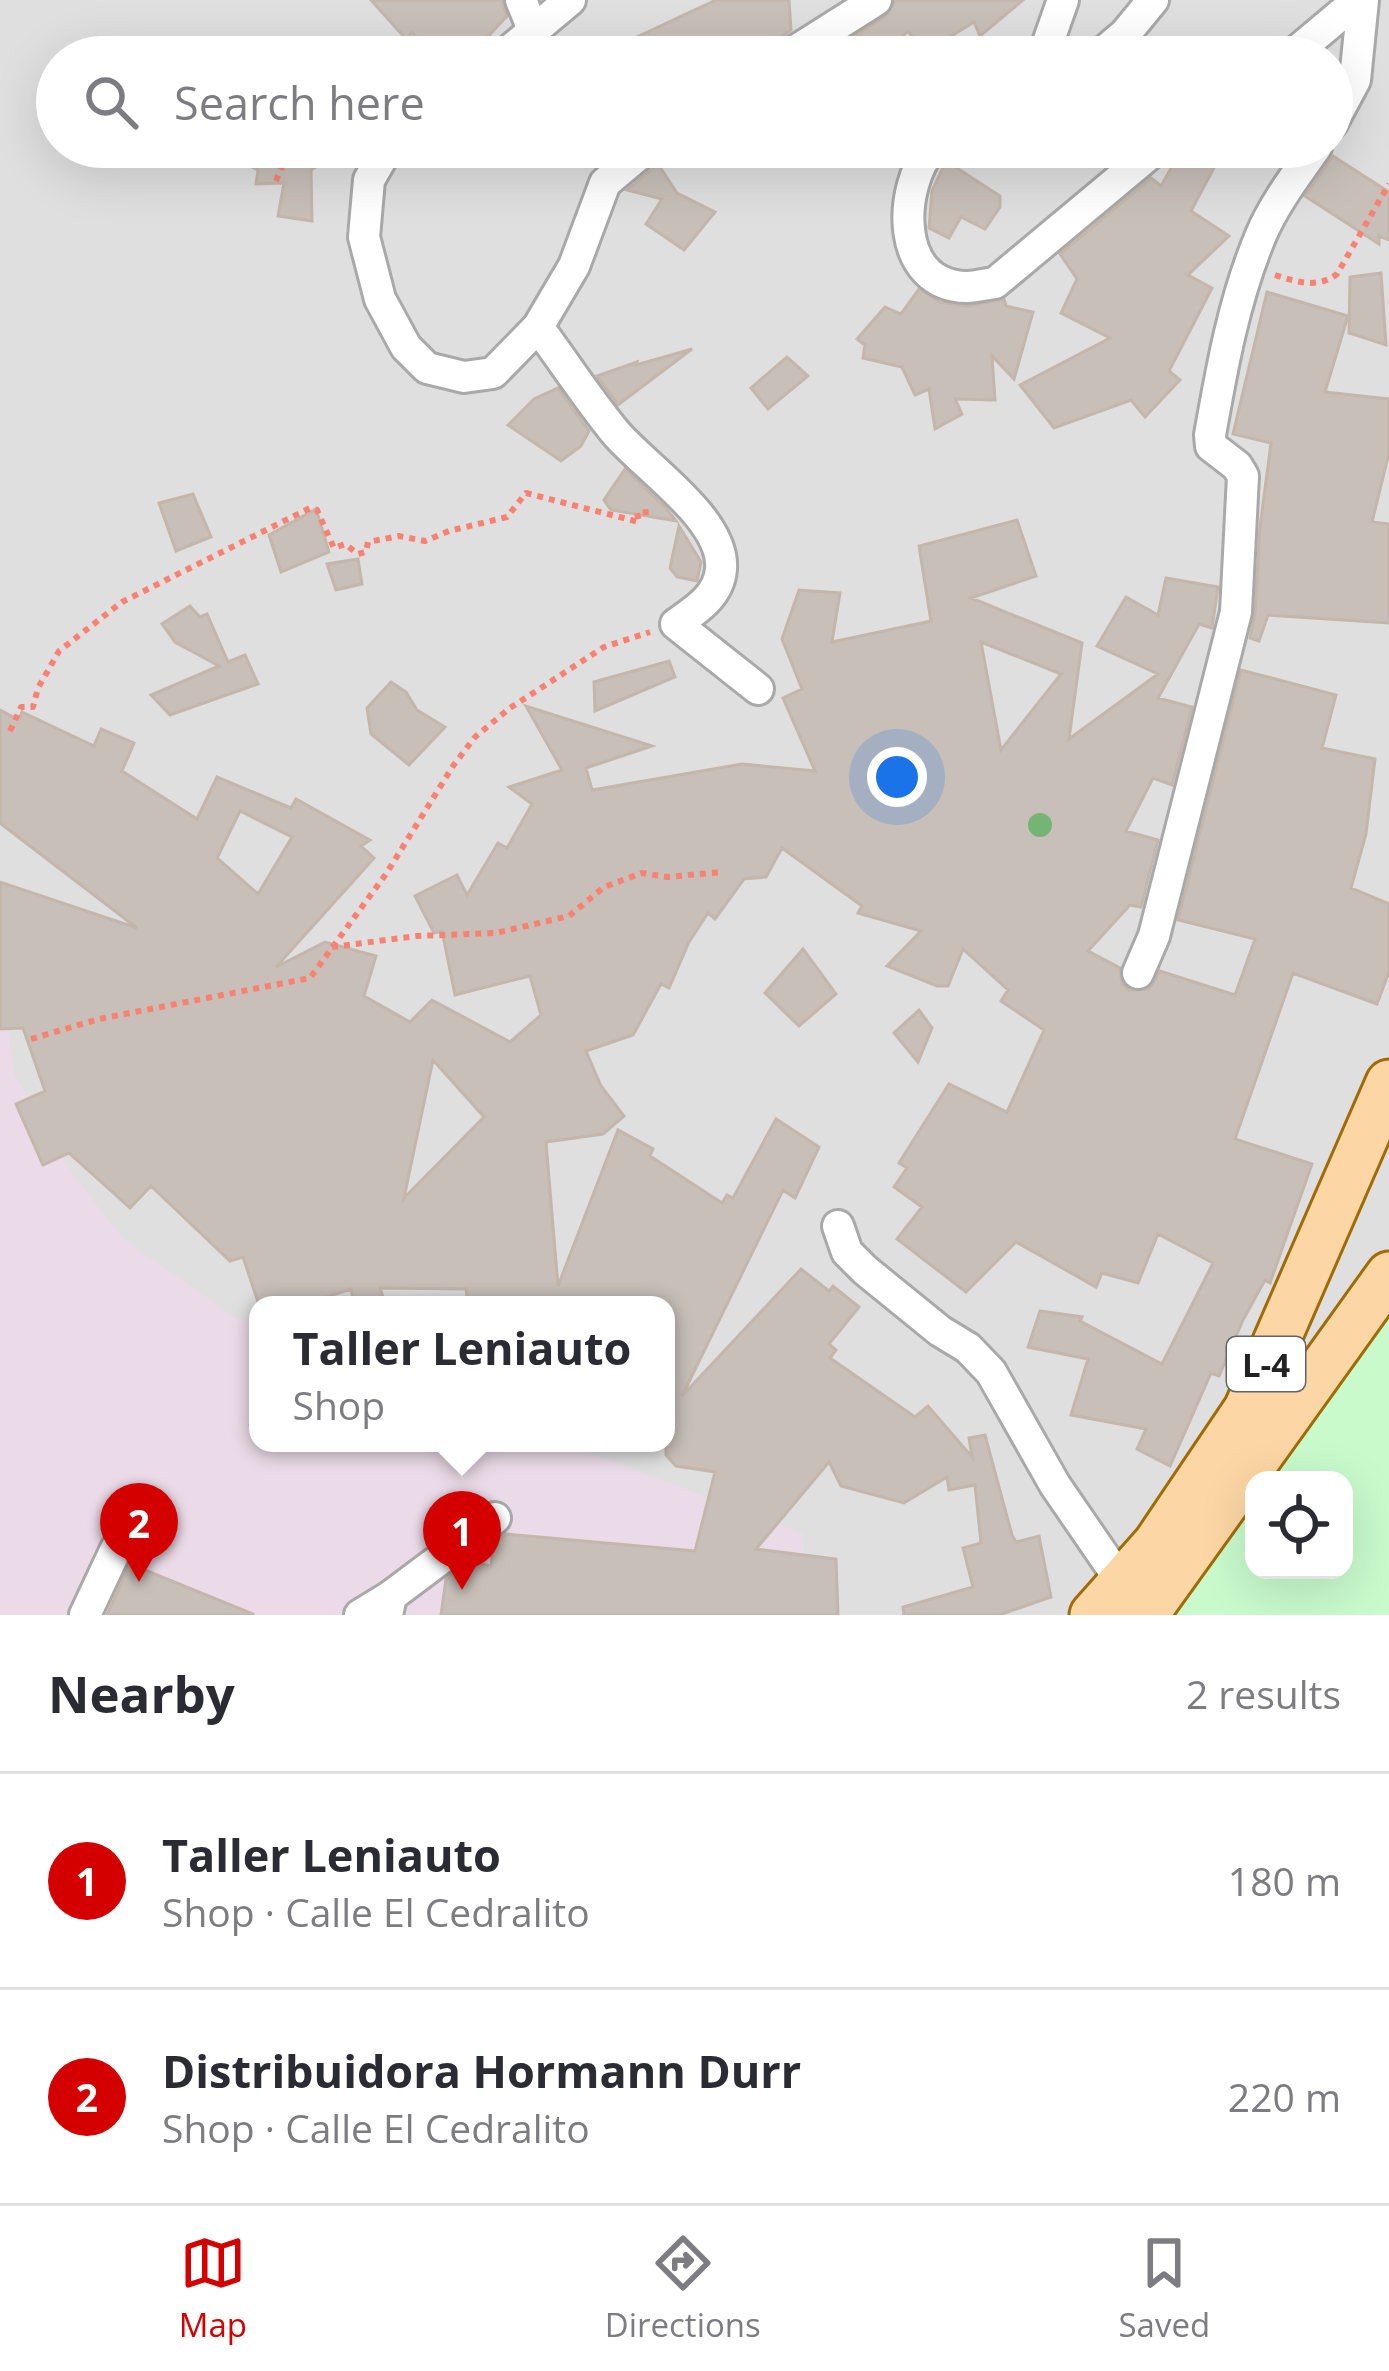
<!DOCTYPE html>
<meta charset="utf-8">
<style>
:root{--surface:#fff;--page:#f2f2f3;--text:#2b2b33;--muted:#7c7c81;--line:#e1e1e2;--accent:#d40000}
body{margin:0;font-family:"Open Sans",sans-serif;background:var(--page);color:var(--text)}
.controls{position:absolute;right:36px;bottom:36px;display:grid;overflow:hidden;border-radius:24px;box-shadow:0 12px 48px #0002}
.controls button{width:108px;height:108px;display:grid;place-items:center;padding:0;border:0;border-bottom:3px solid var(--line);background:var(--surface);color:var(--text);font:60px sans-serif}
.you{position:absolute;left:897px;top:777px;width:42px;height:42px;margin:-30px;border:9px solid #fff;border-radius:50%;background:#1a73e8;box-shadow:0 0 0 18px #1a73e833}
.badge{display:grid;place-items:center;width:78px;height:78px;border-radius:50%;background:var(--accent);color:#fff;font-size:39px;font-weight:700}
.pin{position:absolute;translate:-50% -99px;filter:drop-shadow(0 3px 6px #0008)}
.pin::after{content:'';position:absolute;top:63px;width:42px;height:36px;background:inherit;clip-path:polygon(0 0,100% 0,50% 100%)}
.popup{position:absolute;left:249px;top:1296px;width:426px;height:156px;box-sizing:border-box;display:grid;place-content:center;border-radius:24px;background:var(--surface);filter:drop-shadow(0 3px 9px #0005);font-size:39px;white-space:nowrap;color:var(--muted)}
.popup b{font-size:45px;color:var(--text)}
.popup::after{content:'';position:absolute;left:50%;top:100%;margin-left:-24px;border:24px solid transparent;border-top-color:var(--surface)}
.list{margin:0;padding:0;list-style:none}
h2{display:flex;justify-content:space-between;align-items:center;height:156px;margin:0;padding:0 48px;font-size:51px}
h2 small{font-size:39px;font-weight:400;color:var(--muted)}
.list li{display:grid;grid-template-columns:78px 1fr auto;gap:36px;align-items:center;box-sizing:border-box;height:216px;padding:0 48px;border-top:3px solid var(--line)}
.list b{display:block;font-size:45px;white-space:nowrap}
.list p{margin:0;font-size:39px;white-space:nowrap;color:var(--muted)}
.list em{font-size:39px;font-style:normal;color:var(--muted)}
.icon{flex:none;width:66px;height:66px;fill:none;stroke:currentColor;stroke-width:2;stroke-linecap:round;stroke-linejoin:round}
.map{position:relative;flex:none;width:1389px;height:1615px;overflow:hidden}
.search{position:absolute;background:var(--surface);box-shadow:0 12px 48px #0002;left:36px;right:36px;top:36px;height:132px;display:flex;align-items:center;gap:30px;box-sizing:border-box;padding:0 42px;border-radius:66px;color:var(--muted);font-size:45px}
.sheet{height:588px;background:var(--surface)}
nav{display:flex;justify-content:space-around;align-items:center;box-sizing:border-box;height:168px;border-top:3px solid var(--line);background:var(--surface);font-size:33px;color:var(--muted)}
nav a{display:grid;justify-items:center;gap:6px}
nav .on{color:var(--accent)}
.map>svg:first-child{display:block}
.residential{fill:#e0dfdf;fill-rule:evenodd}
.industrial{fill:#ebdbe8}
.park{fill:#c8facc}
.building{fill:#c7bfb8;stroke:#c4b6ab;stroke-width:3;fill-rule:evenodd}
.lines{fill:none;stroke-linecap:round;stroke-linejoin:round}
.minor-casing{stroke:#a9a9a9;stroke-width:36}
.primary-casing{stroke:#a06b00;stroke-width:51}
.path{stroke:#fa8072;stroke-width:6;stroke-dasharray:6 6;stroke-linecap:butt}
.minor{stroke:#fff;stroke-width:30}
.primary{stroke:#fcd6a4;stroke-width:45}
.tree{fill:#74b475}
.labels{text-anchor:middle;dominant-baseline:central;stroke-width:9;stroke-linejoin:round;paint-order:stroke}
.shield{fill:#fff;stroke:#646464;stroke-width:3}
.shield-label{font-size:33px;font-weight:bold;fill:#222}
</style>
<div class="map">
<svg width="1389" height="1615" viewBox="0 0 1389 1615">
<rect width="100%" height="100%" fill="#f2efe9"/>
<path class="residential" d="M0,0H1389V1615H842L808,1608L478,1443H666V1305H258V1357L0,1169ZM57,57H1332V147H57ZM1254,1480H1344V1570H1254Z"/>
<path class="industrial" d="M0,1015L7,1016L14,1074L74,1176L123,1239L231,1315L258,1327V1443H564L803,1534L808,1608L842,1615H0Z"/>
<path class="park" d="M1389,1299V1615H1171L1254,1506V1570H1344V1480H1270L1322,1395Z"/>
<g class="building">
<path d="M371,0H502L507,16L469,57H435L412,33L406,39Z"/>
<path d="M716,0H789L791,30L775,41L767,57H594Z"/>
<path d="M895,0H1023L980,36L974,22L924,53L908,31L881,57H822L886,16Z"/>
<path d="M213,147H347L311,170L312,221L278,216L284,183L256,184L258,170Z"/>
<path d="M1183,147H1195L1217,162L1191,211L1229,236L1188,275L1212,288L1169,371L1180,380L1145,417L1131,400L1054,428L1020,385L1110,338L1061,313L1077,279L1060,254L1151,178L1161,186Z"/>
<path d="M1333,156L1389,192V240L1379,236V244L1305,196Z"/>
<path d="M946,161L1000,196V207L985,229L961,217L949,238L929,228L932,191Z"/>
<path d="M658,164L677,193L715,212L684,250L646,224L662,199L627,190Z"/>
<path d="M1381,273L1386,345L1349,333L1350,277Z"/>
<path d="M919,289L940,302L968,306L1004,299L1006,306L1033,312L1014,379L992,356L995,400L955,399L962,414L935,429L929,389L915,395L902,367L863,358L865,345L857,339L885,307L901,314Z"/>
<path d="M1267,292L1348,316L1325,392L1389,399V453L1372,522L1389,524V623L1268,615L1259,641L1250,638L1255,613L1260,527L1271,443L1233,434Z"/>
<path d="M692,349L618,405L597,376L637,362L636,365Z"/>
<path d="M787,357L808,376L768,409L751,388Z"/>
<path d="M558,388L589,431L581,446L561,461L508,425L534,399Z"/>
<path d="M625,469L666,508L676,521L611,510L604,500Z"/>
<path d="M193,494L211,537L176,551L159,503Z"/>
<path d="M316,509L329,552L281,572L269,535Z"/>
<path d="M1017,520L1036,576L971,598L1082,643L1069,739L1158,674L1097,646L1126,597L1158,615L1166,578L1218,587L1212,628L1199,624L1158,698L1192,707L1172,785L1153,778L1126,831L1158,840L1141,907L1130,905L1088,951L1120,968L1122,984L1129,990L1149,989L1160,971L1235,995L1255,939L1178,920L1241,670L1336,695L1322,748L1375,759L1366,834L1351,888L1389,904V972L1377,1004L1293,973L1235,1139L1312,1164L1270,1283L1265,1280L1243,1320L1219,1376L1211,1373L1170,1466L1137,1449L1146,1429L1071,1415L1088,1359L1028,1347L1040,1311L1082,1317L1080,1321L1162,1364L1213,1263L1158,1234L1138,1283L1102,1273L1096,1287L1016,1242L966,1292L897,1239L922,1207L894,1187L907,1168L899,1163L949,1084L1007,1112L1044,1030L1001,1001L1008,990L963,949L948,986H937L887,966L921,931L858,913L862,906L782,848L766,877L744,879L715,919L708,913L689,942L669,988L661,984L633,1035L586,1051L601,1086L624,1116L603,1134L546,1142L558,1286L618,1130L653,1149L650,1156L722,1203L727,1195L733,1198L776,1119L819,1147L795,1198L783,1190L682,1396L801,1269L829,1291L833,1286L859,1307L829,1344L836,1350L830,1358L915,1417L928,1406L972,1457L969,1438L985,1435L1012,1535L1016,1542L1039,1536L1051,1597L999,1615H904L903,1607L973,1587L963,1548L981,1543L975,1485L949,1490L947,1477L904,1503L841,1486L829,1462L756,1549L836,1559L838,1615H441L446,1579L469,1562L491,1566L494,1543L506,1534L695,1551L715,1472L676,1466L666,1455V1305H468L466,1289L380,1288L383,1297L354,1304L351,1289L302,1305H259L243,1257L230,1261L151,1186L130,1208L69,1153L43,1165L16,1104L45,1091L23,1028L0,1029V882L137,928L0,823V710L19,720L22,712L94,746L101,729L134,743L122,771L197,819L217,777L291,808L296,799L370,840L361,846L374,858L276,967L325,942L376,956L364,996L410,1022L432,1000L510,1042L541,1015L530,976L455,995L442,931L434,933L415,896L457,875L467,895L498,843L507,848L532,804L509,787L562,770L526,706L652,746L586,768L592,790L742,764L815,771L783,698L802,689L782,639L799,590L840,593L832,642L931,621L919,546ZM981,642L1061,674L1001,750ZM240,811L292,837L258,894L217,858ZM433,1060L484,1117L404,1198Z"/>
<path d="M679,526L701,562L697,581L677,577L670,568Z"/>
<path d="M358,559L362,584L336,590L327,564Z"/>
<path d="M190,606L200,617L207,614L228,662L245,655L258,684L170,715L151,695L219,666L175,642L162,624Z"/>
<path d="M669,661L675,677L595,711L594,682Z"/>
<path d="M391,682L406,692L417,710L445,727L409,765L371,734L367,708Z"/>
<path d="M803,949L836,994L799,1026L765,993Z"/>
<path d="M919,1010L932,1028L918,1062L894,1033Z"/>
<path d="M130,1564L253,1614V1615H107Z"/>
</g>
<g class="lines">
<defs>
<g id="minor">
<path d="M521,0L534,32"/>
<path d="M502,57L570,0"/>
<path d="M786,57L876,0"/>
<path d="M1043,57L1063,0"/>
<path d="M1098,57L1125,34L1153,0"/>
<path d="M1290,57L1358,0"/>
<path d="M1332,123L1355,80L1363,0"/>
<path d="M388,147L369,180L364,237L380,299L406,347L427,368L464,377L493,373L538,327L574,266L605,183L648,147"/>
<path d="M932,147C897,189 895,286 967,287C976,287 986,284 995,283L1158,147"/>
<path d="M538,327C564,362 588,399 615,432C644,467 725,519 721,569C719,596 696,610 676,624L758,689"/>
<path d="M1138,973L1154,936L1236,612L1243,476L1237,466L1211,446L1210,435C1222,367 1234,299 1261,235C1274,204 1297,174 1316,147"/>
<path d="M838,1226L847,1252L865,1270L940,1331L968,1348L991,1372L1055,1485L1123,1584"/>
<path d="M391,1596L495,1518"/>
<path d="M85,1615L116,1549"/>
<path d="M360,1615L391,1596L387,1615"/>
</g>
<g id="primary">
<path d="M1093,1615L1156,1544L1247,1409L1389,1083"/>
<path d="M1145,1615L1389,1275"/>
</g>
</defs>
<use href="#minor" class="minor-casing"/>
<use href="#primary" class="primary-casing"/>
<g class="path">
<path d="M382,57L389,49"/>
<path d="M276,181L290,147"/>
<path d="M1275,275C1297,282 1317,289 1337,274L1389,184"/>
<path d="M10,731L21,707H33L38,688L59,651L122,602L310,508L317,510L334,548L345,544L358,554L366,552L368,542L399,536L425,541L449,531L507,517L526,493L639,522L637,513L650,512"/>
<path d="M332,947L417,936L496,933L569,916L604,887L642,873L667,877L723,872"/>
<path d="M31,1039L99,1019L310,978L386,874L453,766L475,737L510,708L604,647L650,632"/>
</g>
<use href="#minor" class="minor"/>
<use href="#primary" class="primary"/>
</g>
<circle class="tree" cx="1040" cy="825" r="12"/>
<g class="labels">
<rect class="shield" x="1227" y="1337" width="78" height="54" rx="9"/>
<g class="shield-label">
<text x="1266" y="1364">L-4</text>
</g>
</g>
</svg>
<div class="controls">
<button><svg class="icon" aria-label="locate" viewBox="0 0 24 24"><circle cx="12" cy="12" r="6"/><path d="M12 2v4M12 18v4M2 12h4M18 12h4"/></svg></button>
</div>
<div class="you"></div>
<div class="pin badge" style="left:462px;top:1590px">1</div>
<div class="popup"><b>Taller Leniauto</b>Shop</div>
<div class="pin badge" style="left:139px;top:1582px">2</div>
<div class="search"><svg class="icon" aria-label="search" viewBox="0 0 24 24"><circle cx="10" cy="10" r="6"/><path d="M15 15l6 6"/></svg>Search here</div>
</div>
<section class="sheet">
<h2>Nearby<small>2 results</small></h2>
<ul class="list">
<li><span class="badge">1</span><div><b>Taller Leniauto</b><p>Shop · Calle El Cedralito</p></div><em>180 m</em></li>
<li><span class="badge">2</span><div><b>Distribuidora Hormann Durr</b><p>Shop · Calle El Cedralito</p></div><em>220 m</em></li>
</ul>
</section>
<nav>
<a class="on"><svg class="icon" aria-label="map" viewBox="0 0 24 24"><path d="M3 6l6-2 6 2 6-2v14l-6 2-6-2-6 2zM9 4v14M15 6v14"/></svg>Map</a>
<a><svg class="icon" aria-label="directions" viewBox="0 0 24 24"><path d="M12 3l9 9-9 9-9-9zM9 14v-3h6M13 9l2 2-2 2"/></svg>Directions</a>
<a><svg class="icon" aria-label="saved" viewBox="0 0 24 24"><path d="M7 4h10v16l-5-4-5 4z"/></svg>Saved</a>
</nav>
